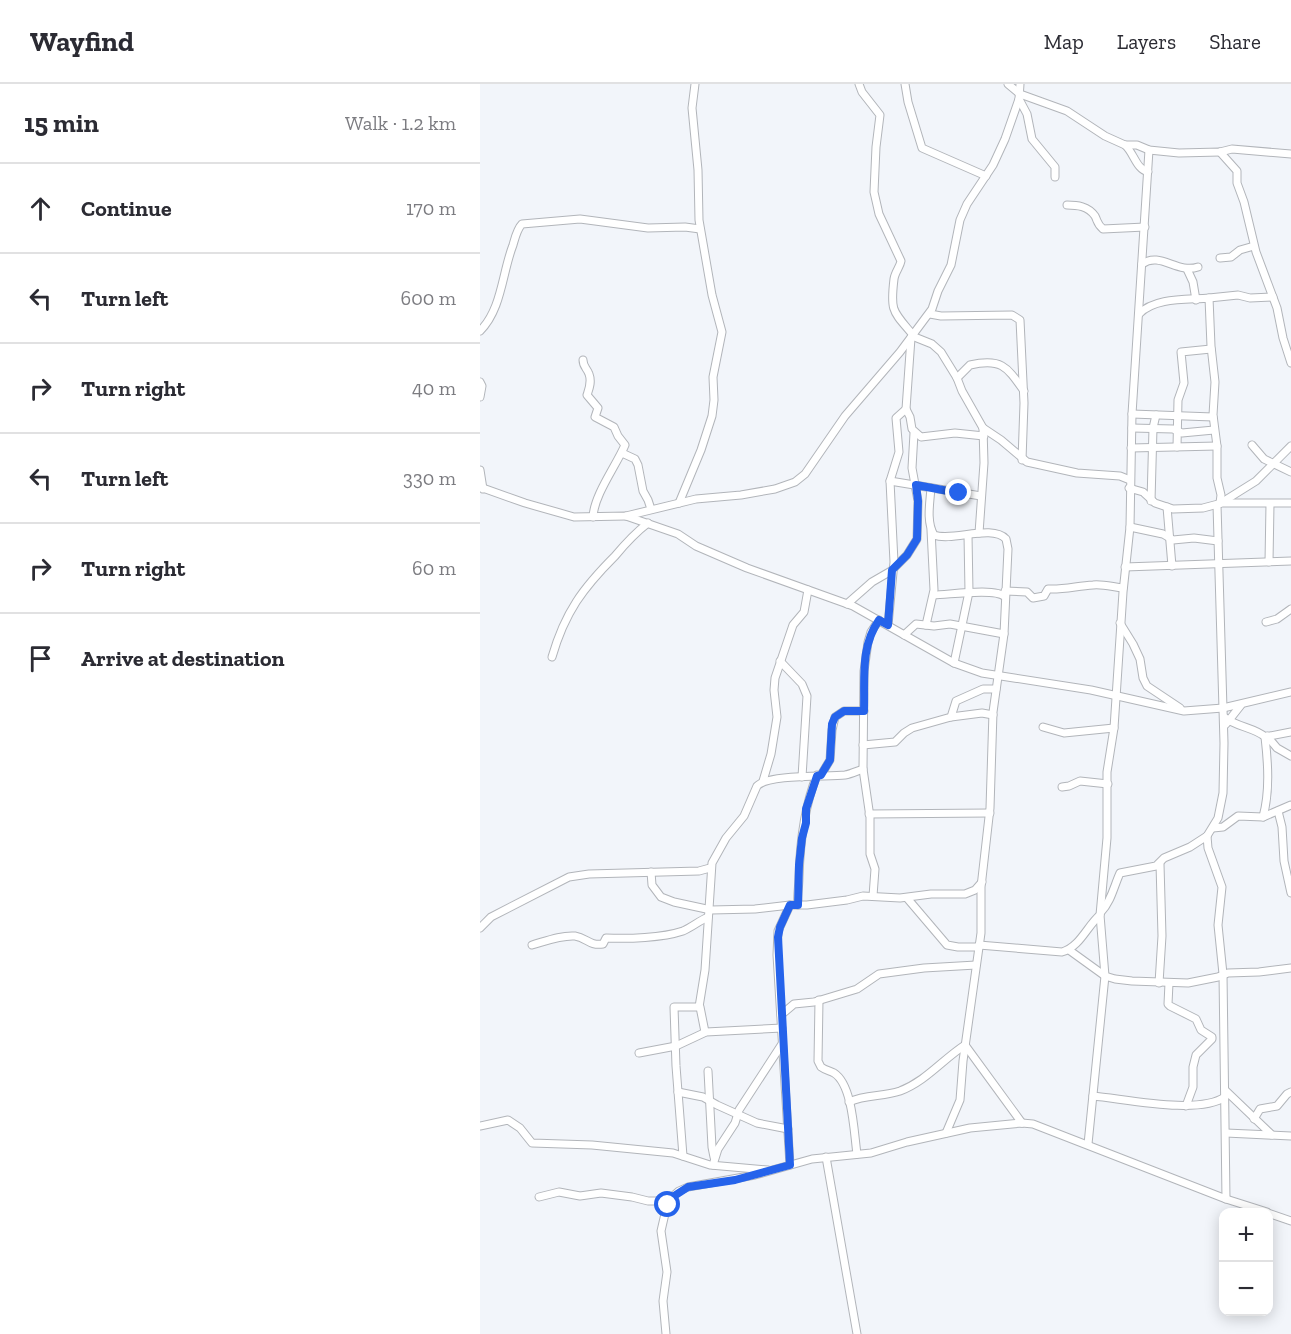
<!DOCTYPE html>
<meta charset="utf-8">
<style>
:root{--surface:#fff;--page:#f7f7f7;--text:#2b2b33;--muted:#7c7c81;--line:#e1e1e2}
body{margin:0;font-family:"Zilla Slab",serif;background:var(--page);color:var(--text)}
.controls{position:absolute;right:18px;bottom:18px;display:grid;overflow:hidden;border-radius:12px;box-shadow:0 3px 15px #0003}
.controls button{width:54px;height:54px;display:grid;place-items:center;padding:0;border:0;border-bottom:2px solid var(--line);background:var(--surface);color:var(--text);font:30px sans-serif}
.stop{position:absolute;width:18px;height:18px;margin:-14px;border:4px solid #2563eb;border-radius:50%;background:#fff}
.stop.end{background:#2563eb;border-color:#fff;box-shadow:0 2px 6px #0008}
.list{margin:0;padding:0;list-style:none}
h2{display:flex;justify-content:space-between;align-items:center;height:78px;margin:0;padding:0 24px;font-size:26px}
h2 small{font-size:20px;font-weight:400;color:var(--muted)}
.list li{display:grid;grid-template-columns:39px 1fr auto;gap:18px;align-items:center;box-sizing:border-box;height:90px;padding:0 24px;border-top:2px solid var(--line)}
.list b{display:block;font-size:22px;white-space:nowrap}
.list em{font-size:20px;font-style:normal;color:var(--muted)}
.icon{flex:none;width:33px;height:33px;fill:none;stroke:currentColor;stroke-width:2;stroke-linecap:round;stroke-linejoin:round}
.map{position:relative;flex:none;width:811px;height:1250px;overflow:hidden}
header{display:flex;align-items:center;gap:36px;box-sizing:border-box;height:84px;padding:0 30px;background:var(--surface);border-bottom:2px solid var(--line)}
header strong{font-size:28px}
nav{display:flex;gap:33px;margin-inline-start:auto;font-size:21px}
main{display:flex}
aside{flex:1;background:var(--surface)}
.map>svg:first-child{display:block}
.lines{fill:none;stroke-linecap:round;stroke-linejoin:round}
.minor-casing{stroke:#b2b5ba;stroke-width:9}
.minor{stroke:#fff;stroke-width:7}
.route{stroke:#2563eb;stroke-width:8}
</style>
<header>
<strong>Wayfind</strong>
<nav><a>Map</a><a>Layers</a><a>Share</a></nav>
</header>
<main>
<aside>
<h2>15 min<small>Walk · 1.2 km</small></h2>
<ul class="list">
<li><svg class="icon" aria-label="ahead" viewBox="0 0 24 24"><path d="M12 20V5M6 11l6-6 6 6"/></svg><div><b>Continue</b></div><em>170 m</em></li>
<li><svg class="icon" aria-label="left" viewBox="0 0 24 24"><path d="M17 20v-9H6M10 6l-5 5 5 5"/></svg><div><b>Turn left</b></div><em>600 m</em></li>
<li><svg class="icon" aria-label="right" viewBox="0 0 24 24"><path d="M7 20v-9h11M14 6l5 5-5 5"/></svg><div><b>Turn right</b></div><em>40 m</em></li>
<li><svg class="icon" aria-label="left" viewBox="0 0 24 24"><path d="M17 20v-9H6M10 6l-5 5 5 5"/></svg><div><b>Turn left</b></div><em>330 m</em></li>
<li><svg class="icon" aria-label="right" viewBox="0 0 24 24"><path d="M7 20v-9h11M14 6l5 5-5 5"/></svg><div><b>Turn right</b></div><em>60 m</em></li>
<li><svg class="icon" aria-label="arrive" viewBox="0 0 24 24"><path d="M6 21V4h12l-3 4 3 4H6"/></svg><div><b>Arrive at destination</b></div></li>
</ul>
</aside>
<div class="map">
<svg width="811" height="1250" viewBox="0 0 811 1250">
<rect width="100%" height="100%" fill="#f2f5fa"/>
<g class="lines">
<defs>
<g id="minor">
<path d="M379,0L382,8L400,31L396,63L394,108L399,130L421,177C420,183 415,188 414,195C410,228 413,227 433,251"/>
<path d="M425,0L428,18L442,64L506,92"/>
<path d="M528,0L540,10L587,27L625,52L645,61H657L669,66L699,69L740,68L752,65L811,70"/>
<path d="M539,15L547,30L552,55L575,83V93"/>
<path d="M645,61C654,69 656,85 668,88"/>
<path d="M740,68L757,87V99L764,118L776,168L797,224L803,254L811,279"/>
<path d="M587,121C597,121 608,122 615,132C618,138 617,140 623,145L665,143"/>
<path d="M740,174L751,173L760,166L774,162"/>
<path d="M662,180C680,167 697,190 718,183"/>
<path d="M707,185L713,198L716,216"/>
<path d="M729,214L758,211L770,214L793,213"/>
<path d="M450,230L461,232L532,231L540,236L544,319L542,376"/>
<path d="M659,230C675,213 708,216 729,214L731,262L735,298L733,331L737,362V394L741,411L740,419"/>
<path d="M0,247C22,225 22,189 33,161C35,154 37,145 42,140L100,135L168,144L205,143L220,145"/>
<path d="M432,252L452,260L461,268L477,294L482,307L503,344L504,379L499,449"/>
<path d="M103,276C103,283 107,284 109,290C112,298 109,305 107,311L118,324L115,333L134,343L138,352L145,361C136,382 114,411 113,433"/>
<path d="M477,294L490,281C522,274 527,283 544,307"/>
<path d="M0,298L2,302L0,313"/>
<path d="M426,325L430,333L432,345L441,353L475,349L504,352"/>
<path d="M652,330L733,333"/>
<path d="M503,344L521,356L547,378L597,389L640,392L650,396"/>
<path d="M652,344L693,345L702,349L734,346"/>
<path d="M772,361L784,375L811,388"/>
<path d="M697,363L698,316L704,299L701,268L731,265"/>
<path d="M651,364L737,362"/>
<path d="M142,369L155,375L158,381L163,407L168,416L171,425"/>
<path d="M0,386L3,405"/>
<path d="M410,397L501,412"/>
<path d="M0,403L45,419L94,433L146,432L216,415L261,411L295,405L315,398L325,390L365,332L420,268L452,225L458,207L471,181L480,136L487,120L513,81L525,55L539,15L540,0"/>
<path d="M451,404C450,418 446,438 454,451C472,458 512,440 526,455L528,465L524,550L513,628L510,724L501,803V849L483,977L480,1016L466,1049"/>
<path d="M649,404L663,408L675,419L693,425L723,424L742,419H811"/>
<path d="M671,417L673,344L676,331"/>
<path d="M744,417L776,397L811,362"/>
<path d="M199,419L221,366L232,332L234,316L233,293L242,248L232,211L219,136L218,86L212,24L215,0"/>
<path d="M687,423L692,482"/>
<path d="M146,432L198,450L216,462L267,484L373,522L474,579L502,589L611,606L704,627L743,624L811,608"/>
<path d="M650,443L683,450L693,456L714,454L738,457"/>
<path d="M789,478L790,420"/>
<path d="M645,483L811,477"/>
<path d="M525,507L547,508L553,514L564,512L568,505C583,506 597,502 613,501C623,500 633,503 643,504"/>
<path d="M454,511C468,511 516,503 525,513"/>
<path d="M367,520L392,498L411,487L427,471L437,455L438,417L432,384L434,349"/>
<path d="M786,538L797,535L811,525"/>
<path d="M640,539L653,560L660,575L663,594L667,602L700,624"/>
<path d="M408,541L414,478L410,397L419,368L416,334L426,325L431,254"/>
<path d="M446,541L454,506L451,446"/>
<path d="M424,551L436,540L454,542L470,540L524,550"/>
<path d="M72,573C85,528 103,504 135,472C145,460 155,449 168,439"/>
<path d="M300,577L322,600L327,612L322,693"/>
<path d="M474,579L489,508L488,451"/>
<path d="M471,633L502,629L513,631"/>
<path d="M744,633C756,643 776,644 785,653C788,679 790,707 783,733"/>
<path d="M746,640L761,621"/>
<path d="M563,643L584,649L634,644"/>
<path d="M787,652L797,664L811,672"/>
<path d="M785,653L811,648"/>
<path d="M383,661L415,658L424,649L432,644L471,633L476,617L503,605H516"/>
<path d="M341,691L350,676L352,646L355,633L364,627H384"/>
<path d="M283,697L291,670L297,633L294,606L295,594L313,541L324,528L328,506"/>
<path d="M582,703L589,702L600,697L628,700"/>
<path d="M798,727L802,743L804,777L811,809"/>
<path d="M389,730L510,729"/>
<path d="M733,744L743,743L758,732L783,733L811,721"/>
<path d="M727,752L728,764L742,803L738,841L743,890L746,1115"/>
<path d="M171,788L172,801L181,813L194,818L231,826L275,825L310,821H327L367,816L383,812L420,814L451,810H485L495,806L502,798"/>
<path d="M393,812L395,785L390,770V733L383,685L384,587L388,558L391,548L399,536"/>
<path d="M427,814L467,861L478,863H499"/>
<path d="M310,821L298,847L297,871L310,1081"/>
<path d="M318,821C317,811 319,802 319,793C320,759 324,723 337,691"/>
<path d="M621,828C631,818 634,802 640,789L676,782L684,774L710,763L727,752L738,734L743,709L744,659L737,421"/>
<path d="M0,844L11,833L89,793L109,790L219,787L230,784"/>
<path d="M52,861C66,857 81,851 95,852C107,854 109,862 123,860L126,854C148,855 182,854 203,847C212,843 219,837 228,833"/>
<path d="M499,861L582,868C600,863 607,842 620,831"/>
<path d="M589,866L625,892L635,895L652,897L708,899L738,893L748,889L779,888L811,884"/>
<path d="M679,899L682,852L680,780"/>
<path d="M689,899L688,920L690,922L716,935L721,946L732,953V955L716,971L713,983V1003L706,1022"/>
<path d="M339,916L338,977L341,983C345,986 350,987 354,989C373,1001 374,1050 377,1070"/>
<path d="M219,923L225,886L232,779L246,754L264,732L277,702C288,690 347,693 365,691C371,690 377,687 383,685"/>
<path d="M301,931L314,920L334,918L377,905L399,890L444,884L496,881"/>
<path d="M159,969L196,962L226,948L302,944"/>
<path d="M228,987L232,1063L234,1073"/>
<path d="M745,1006L792,1051"/>
<path d="M198,1008L223,1013L237,1021L277,1039L308,1045"/>
<path d="M613,1012C646,1015 718,1031 745,1013"/>
<path d="M369,1018C386,1010 403,1013 420,1007C446,997 462,976 485,961L542,1039"/>
<path d="M774,1035L780,1025L797,1022L807,1010L811,1008"/>
<path d="M0,1042L28,1036L40,1044L52,1059L112,1061L193,1069L230,1081L288,1086"/>
<path d="M746,1049L811,1052"/>
<path d="M608,1060L625,892L620,831L627,754V688L634,644L643,508L650,443L652,330L669,66"/>
<path d="M203,1072L196,982L194,923H220L225,948"/>
<path d="M346,1073L377,1250"/>
<path d="M233,1081L238,1065L255,1039L259,1026L302,960"/>
<path d="M59,1113L79,1108L100,1112L121,1109L152,1113L168,1117H189"/>
<path d="M788,1129L811,1137"/>
<path d="M186,1250L183,1217L187,1188L181,1147L187,1121L191,1114L199,1107L208,1103L275,1091L332,1075L391,1069L427,1058L490,1044L542,1039L553,1040L746,1115L787,1128"/>
</g>
</defs>
<use href="#minor" class="minor-casing"/>
<use href="#minor" class="minor"/>
</g>
<g class="lines">
<path class="route" d="M188,1121L191,1114L208,1103L255,1096L310,1081L298,853L300,843L310,821H318L319,781L322,754L326,739V725L337,692L341,691L350,676L352,640L355,633L364,627H384C385,595 380,563 399,536L408,541L412,486L427,471L437,455L438,417L436,401L479,409"/>
</g>
</svg>
<div class="controls">
<button>+</button>
<button>−</button>
</div>
<div class="stop" style="left:188px;top:1121px"></div>
<div class="stop end" style="left:479px;top:409px"></div>
</div>
</main>
